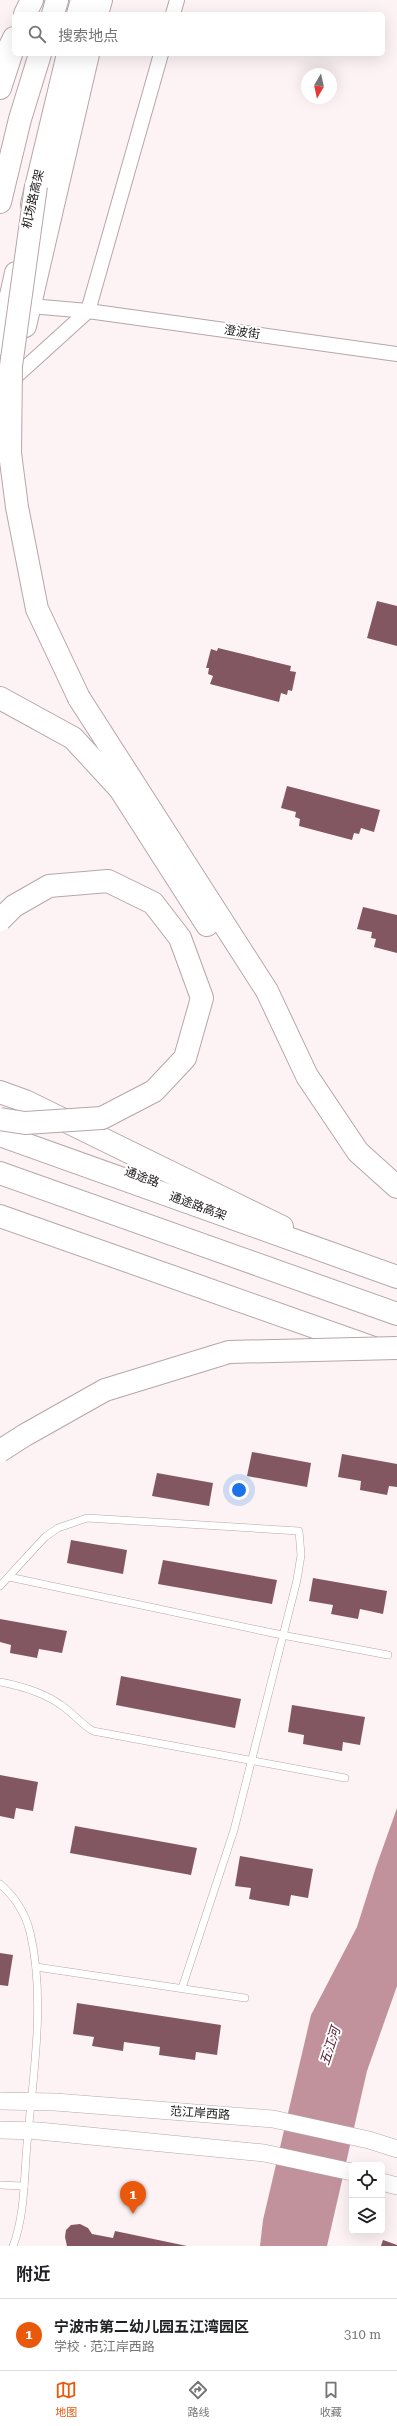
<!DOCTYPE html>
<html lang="zh">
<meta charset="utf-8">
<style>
:root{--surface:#fff;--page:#f6f6f6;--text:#202124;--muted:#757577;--line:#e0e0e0;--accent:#ea580c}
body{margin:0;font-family:"Roboto Serif","Noto Sans SC",serif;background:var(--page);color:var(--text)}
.controls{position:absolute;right:12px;bottom:12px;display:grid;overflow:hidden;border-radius:6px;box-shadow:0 4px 16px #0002}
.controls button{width:36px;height:36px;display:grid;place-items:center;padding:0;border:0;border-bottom:1px solid var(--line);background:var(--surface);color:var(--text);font:20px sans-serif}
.compass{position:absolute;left:301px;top:68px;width:36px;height:36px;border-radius:50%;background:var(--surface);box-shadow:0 4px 16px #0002;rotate:189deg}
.you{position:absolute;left:239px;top:1490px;width:14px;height:14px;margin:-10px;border:3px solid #fff;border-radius:50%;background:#1a73e8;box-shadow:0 0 0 6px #1a73e833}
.badge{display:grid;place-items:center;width:26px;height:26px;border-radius:50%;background:var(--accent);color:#fff;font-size:13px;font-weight:700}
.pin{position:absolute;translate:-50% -33px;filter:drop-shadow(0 1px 2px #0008)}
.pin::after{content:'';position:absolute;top:21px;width:14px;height:12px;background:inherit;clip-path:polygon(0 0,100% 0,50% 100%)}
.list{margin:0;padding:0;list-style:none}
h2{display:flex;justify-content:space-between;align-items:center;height:52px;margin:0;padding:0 16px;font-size:17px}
h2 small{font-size:13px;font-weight:400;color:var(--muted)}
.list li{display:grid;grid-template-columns:26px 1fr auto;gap:12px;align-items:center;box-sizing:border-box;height:72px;padding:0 16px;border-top:1px solid var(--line)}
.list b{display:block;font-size:15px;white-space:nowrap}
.list p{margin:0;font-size:13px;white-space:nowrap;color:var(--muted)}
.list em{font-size:13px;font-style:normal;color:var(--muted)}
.icon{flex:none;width:22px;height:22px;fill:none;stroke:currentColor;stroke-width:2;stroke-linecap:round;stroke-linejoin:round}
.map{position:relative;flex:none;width:397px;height:2246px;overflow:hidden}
.search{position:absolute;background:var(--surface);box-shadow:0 4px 16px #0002;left:12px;right:12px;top:12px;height:44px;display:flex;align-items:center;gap:10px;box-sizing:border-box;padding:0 14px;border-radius:6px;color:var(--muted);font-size:15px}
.sheet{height:124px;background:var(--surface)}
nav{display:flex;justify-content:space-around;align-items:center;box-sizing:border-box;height:56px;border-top:1px solid var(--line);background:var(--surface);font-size:11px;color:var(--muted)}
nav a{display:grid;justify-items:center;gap:2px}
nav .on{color:var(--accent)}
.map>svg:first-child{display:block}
.water{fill:#c1929c}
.building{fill:#825761}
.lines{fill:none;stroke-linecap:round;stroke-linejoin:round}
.service-casing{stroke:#b6a6a9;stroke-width:8}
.minor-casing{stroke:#b6a6a9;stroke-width:16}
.tertiary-casing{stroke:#b6a6a9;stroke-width:18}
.primary-casing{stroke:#b6a6a9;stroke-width:24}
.trunk-casing{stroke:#b6a6a9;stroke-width:24}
.service{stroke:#fff;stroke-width:7}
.minor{stroke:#fff;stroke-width:14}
.tertiary{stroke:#fff;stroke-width:17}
.primary{stroke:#fff;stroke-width:22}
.trunk{stroke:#fff;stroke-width:22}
.trunk-bridge-casing{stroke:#b6a6a9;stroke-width:24;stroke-linecap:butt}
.trunk-bridge{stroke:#fff;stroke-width:22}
.labels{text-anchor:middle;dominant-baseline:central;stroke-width:4;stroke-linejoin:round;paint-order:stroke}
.street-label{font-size:12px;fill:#1b1617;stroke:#fff}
.water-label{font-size:13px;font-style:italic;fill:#53192b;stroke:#fff}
</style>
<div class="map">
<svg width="397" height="2246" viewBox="0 0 397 2246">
<rect width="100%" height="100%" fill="#fdf3f5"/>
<path class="water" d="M397,1808V1986L367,2071L327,2246H260L263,2220L311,2015L357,1927L376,1867Z"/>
<g class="building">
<path d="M377,601L397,606V646L367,638Z"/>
<path d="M218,648L291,666L290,671L296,672L292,691L288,690L287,695L281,693L279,702L210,684L213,676L208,674L209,668H206L211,649L217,651Z"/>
<path d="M287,786L380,810L374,832L361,828L359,834L354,833L352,840L299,826L300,819L295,817L296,812L281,808Z"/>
<path d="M363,907L397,915V953L374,947L376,939L371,938L372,932L357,929Z"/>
<path d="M252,1452L311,1463L307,1487L247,1476Z"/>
<path d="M342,1454L397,1464V1487L389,1486L387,1495L360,1490L361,1481L338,1477Z"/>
<path d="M157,1473L213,1483L209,1506L152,1496Z"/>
<path d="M71,1540L127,1550L123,1574L67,1563Z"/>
<path d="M163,1560L277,1580L272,1604L158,1584Z"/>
<path d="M313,1578L387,1591L383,1614L360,1609L358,1619L331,1614L333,1605L309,1601Z"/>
<path d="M0,1619L67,1631L62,1653L39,1649L37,1658L10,1653L11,1645L0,1642Z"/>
<path d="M121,1676L241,1699L235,1728L116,1705Z"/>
<path d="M292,1705L365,1717L360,1745L343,1742L342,1751L303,1744L304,1735L288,1732Z"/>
<path d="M0,1775L38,1782L33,1811L16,1808L14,1819L0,1816Z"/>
<path d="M75,1826L197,1848L191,1875L70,1853Z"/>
<path d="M240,1856L313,1869L308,1898L291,1895L289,1906L249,1899L251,1888L235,1886Z"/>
<path d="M0,1953L13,1955L8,1986L0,1985Z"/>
<path d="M77,2003L221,2025L217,2055L196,2052L195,2060L159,2055L160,2047L124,2042L123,2051L92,2046L94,2037L73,2034Z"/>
<path d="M80,2224L88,2228L92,2234L113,2238L115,2231L187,2246H67L65,2237L66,2230L71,2225Z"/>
<path d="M383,2240L397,2245V2246H381Z"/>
</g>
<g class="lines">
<defs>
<g id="service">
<path d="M9,1577L282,1635L388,1655"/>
<path d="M0,1586L45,1537L58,1528L87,1518L299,1531L301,1555L297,1580L234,1830L182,1988"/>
<path d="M0,1682C21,1686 44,1693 61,1705C73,1713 81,1724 93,1731L345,1778"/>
<path d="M0,1884C15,1897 25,1912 30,1932C46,1999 33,2076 27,2144C24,2177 25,2215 13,2246"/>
<path d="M36,1967L245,1998"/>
<path d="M0,2185L24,2186"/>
</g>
<g id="minor">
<path d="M173,14L177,0"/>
<path d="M30,306L88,311L397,354"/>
<path d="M14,378L88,311L161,54"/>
</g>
<g id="tertiary">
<path d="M0,2101L55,2102L273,2119L369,2140L397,2149"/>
<path d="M0,2130L39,2131L264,2153L352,2172"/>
<path d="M382,2182L397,2186"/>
</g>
<g id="primary">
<path d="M97,14L101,0"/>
<path d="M0,88L13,48"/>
<path d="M25,326L88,54"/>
<path d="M0,1092L25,1101L282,1227"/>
<path d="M0,1216L374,1348"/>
</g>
<g id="trunk">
<path d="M25,14L32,0"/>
<path d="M53,14L57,0"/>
<path d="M78,14L82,0"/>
<path d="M0,67L14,38"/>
<path d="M0,202L20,119L40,54"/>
<path d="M32,204L68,54"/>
<path d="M0,344L16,273"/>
<path d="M0,698L73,738L120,789L207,925"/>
<path d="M79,698L267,991L307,1076L358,1152L397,1187"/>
<path d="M0,1135L397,1277"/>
<path d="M0,1173L397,1314"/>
</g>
</defs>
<use href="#service" class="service-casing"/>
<use href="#minor" class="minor-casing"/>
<use href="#tertiary" class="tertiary-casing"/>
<use href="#primary" class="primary-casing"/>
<use href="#trunk" class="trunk-casing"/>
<use href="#service" class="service"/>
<use href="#minor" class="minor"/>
<use href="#tertiary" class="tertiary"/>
<use href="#primary" class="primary"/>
<use href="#trunk" class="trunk"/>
<defs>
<g id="trunk-bridge">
<path d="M36,186L11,366L10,453L17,507L37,609L79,698"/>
<path d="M0,920L14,906L49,886L108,881L153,903L180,938L202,998L185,1058L154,1091L102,1118L25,1123L0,1119"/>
<path d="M0,1451L25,1435L105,1390L229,1352L397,1348"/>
</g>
</defs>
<use href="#trunk-bridge" class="trunk-bridge-casing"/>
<use href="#trunk-bridge" class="trunk-bridge"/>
</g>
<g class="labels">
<g class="street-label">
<text transform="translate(33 199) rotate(-77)">机场路高架</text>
<text transform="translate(242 332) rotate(8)">澄波街</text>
<text transform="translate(142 1177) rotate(20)">通途路</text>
<text transform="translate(198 1206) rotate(20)">通途路高架</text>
<text transform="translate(200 2113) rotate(4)">范江岸西路</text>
</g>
<g class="water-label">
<text transform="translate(330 2046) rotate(-72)">五江河</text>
</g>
</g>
</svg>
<div class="controls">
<button><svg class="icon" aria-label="locate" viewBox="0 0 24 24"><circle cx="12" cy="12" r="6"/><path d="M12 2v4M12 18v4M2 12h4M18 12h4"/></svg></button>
<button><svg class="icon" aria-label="layers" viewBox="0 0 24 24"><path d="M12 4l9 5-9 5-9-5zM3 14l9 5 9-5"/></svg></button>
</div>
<svg class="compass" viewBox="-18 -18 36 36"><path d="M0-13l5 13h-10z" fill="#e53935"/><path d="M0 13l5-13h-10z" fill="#757577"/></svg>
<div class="you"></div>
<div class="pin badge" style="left:133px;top:2214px">1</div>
<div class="search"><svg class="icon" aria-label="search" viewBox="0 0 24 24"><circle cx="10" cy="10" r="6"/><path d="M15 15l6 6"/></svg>搜索地点</div>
</div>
<section class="sheet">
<h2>附近<small></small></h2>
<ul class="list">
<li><span class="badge">1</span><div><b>宁波市第二幼儿园五江湾园区</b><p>学校 · 范江岸西路</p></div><em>310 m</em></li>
</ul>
</section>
<nav>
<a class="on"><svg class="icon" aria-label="map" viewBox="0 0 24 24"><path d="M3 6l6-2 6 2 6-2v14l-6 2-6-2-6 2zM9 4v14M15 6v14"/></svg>地图</a>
<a><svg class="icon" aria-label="directions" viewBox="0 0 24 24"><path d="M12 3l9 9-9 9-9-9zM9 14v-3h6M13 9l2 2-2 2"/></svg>路线</a>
<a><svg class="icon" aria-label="saved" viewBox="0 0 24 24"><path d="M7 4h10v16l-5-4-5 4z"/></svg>收藏</a>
</nav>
